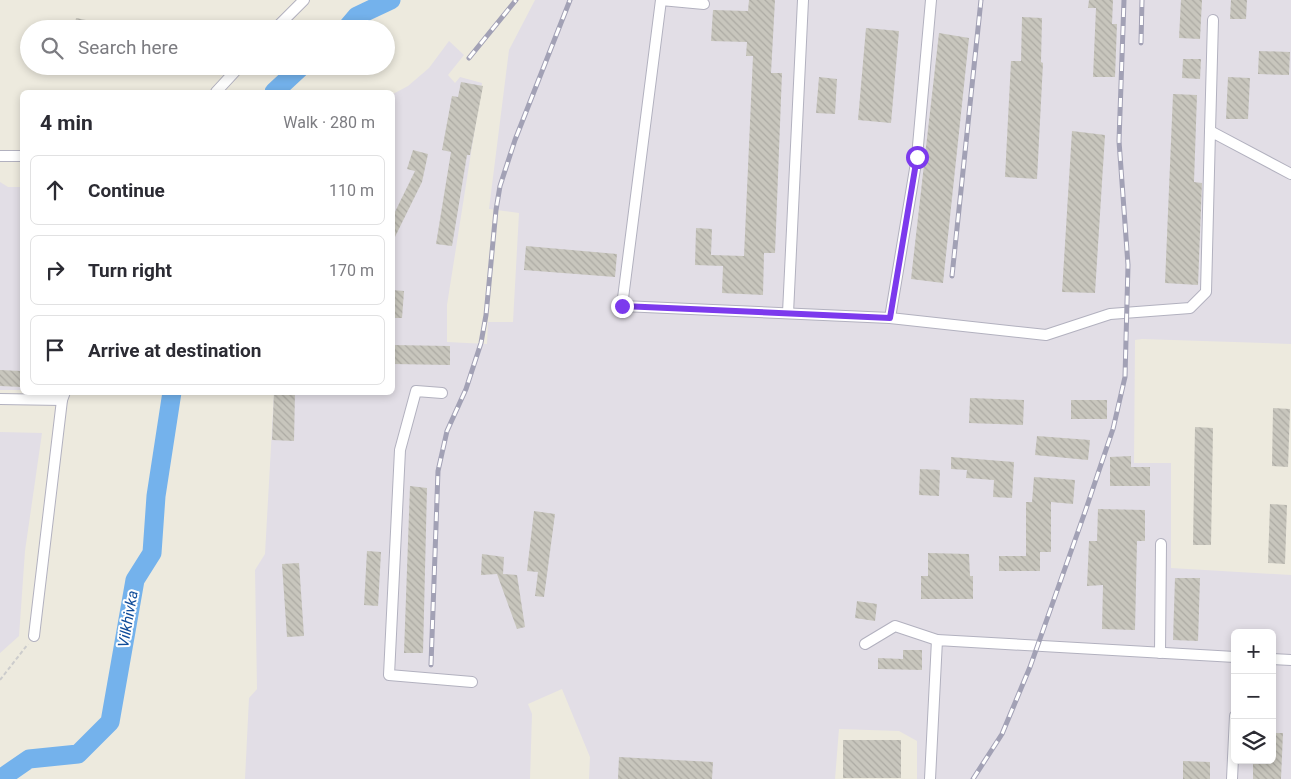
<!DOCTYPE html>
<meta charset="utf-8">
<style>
:root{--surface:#fff;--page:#f2f2f3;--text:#2b2b33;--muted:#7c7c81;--line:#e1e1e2}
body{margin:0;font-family:Roboto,sans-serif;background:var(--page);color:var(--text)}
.controls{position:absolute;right:15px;bottom:15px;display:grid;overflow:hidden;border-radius:8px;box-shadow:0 2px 8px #0003}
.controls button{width:45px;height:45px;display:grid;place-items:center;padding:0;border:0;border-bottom:1px solid var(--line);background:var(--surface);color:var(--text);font:25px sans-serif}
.stop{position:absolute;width:15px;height:15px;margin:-11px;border:4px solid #7c3aed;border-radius:50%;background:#fff}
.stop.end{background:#7c3aed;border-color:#fff;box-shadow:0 1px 5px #0008}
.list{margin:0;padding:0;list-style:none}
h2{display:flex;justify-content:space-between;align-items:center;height:65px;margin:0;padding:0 20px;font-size:21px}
h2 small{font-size:16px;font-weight:400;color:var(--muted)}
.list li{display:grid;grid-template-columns:32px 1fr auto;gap:15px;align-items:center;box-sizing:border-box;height:70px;margin:0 10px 10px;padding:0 10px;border:1px solid var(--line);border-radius:8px}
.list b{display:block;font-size:19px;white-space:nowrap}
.list em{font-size:16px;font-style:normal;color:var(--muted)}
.icon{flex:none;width:28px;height:28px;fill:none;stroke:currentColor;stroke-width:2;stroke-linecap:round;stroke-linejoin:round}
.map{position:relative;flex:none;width:1291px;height:779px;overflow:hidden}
.search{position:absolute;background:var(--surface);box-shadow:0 2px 8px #0003;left:20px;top:20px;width:375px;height:55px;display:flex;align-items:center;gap:12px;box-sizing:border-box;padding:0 18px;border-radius:28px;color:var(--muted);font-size:19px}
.panel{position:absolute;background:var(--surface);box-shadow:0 2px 8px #0003;left:20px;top:90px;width:375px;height:305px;border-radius:8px}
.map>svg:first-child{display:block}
.industrial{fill:#e2dee6;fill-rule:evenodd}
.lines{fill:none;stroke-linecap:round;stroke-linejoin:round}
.river{stroke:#74b2ec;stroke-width:19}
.building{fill:url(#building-back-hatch)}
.minor-casing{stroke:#b2b1bf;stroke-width:12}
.path{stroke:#ccc;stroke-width:2;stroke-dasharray:4 2.5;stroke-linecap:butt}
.minor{stroke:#fff;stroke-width:10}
.rail-casing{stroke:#a2a1b5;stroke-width:5}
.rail{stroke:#fff;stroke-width:3;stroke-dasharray:9;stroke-linecap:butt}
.route{stroke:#7c3aed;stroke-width:6}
.labels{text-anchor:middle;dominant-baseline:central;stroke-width:4;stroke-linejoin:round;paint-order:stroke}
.water-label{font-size:15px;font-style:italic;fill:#104d9a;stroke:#fff}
</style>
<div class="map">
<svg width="1291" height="779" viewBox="0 0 1291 779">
<defs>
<pattern id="building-back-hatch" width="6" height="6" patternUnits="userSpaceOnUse" patternTransform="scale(1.25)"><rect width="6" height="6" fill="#c8c6bd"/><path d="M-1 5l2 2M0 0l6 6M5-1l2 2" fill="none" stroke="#acaaa3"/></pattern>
</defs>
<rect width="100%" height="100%" fill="#edeade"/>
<g class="industrial">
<path d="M535,0H1291V344L1142,339L1135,340L1134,463H1171V568L1291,575V779H917V741L899,731L839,729L835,779H589L590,757L562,689L528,704L532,714L530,779H245L249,698L257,689L255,570L265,554L274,393L392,392L393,94L408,86L429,68L449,41L464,55L448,75L455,83L460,77L482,83L447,305V342L487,344L488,322H513L519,213L489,209L509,50ZM1235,633H1272V760H1235Z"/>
<path d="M0,182L8,187H22V390H0Z"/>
<path d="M0,432L42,433L25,551L19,636L0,653Z"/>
</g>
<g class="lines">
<g class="river">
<path d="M346,29L357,16L391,0"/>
<path d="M274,92L302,66"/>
<path d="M0,779L29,759L78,754L110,722L135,580L152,553L156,496L172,392"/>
</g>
</g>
<g class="building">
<path d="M749,0H775L771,73H782L775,253H764L763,295L722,293L723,266L695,265L696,228L712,229L711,255L744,256L753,56H746L747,42L711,41L713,10L748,11Z"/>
<path d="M1089,0H1113L1112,24H1117L1115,77H1093L1096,8H1088Z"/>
<path d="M1181,0H1202L1200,39L1179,38Z"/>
<path d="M1231,0H1247L1246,19H1230Z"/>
<path d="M1022,17L1042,18L1041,62L1043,63L1037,179L1005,177L1011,61H1021Z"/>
<path d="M76,18L91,21L90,29H74Z"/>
<path d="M866,28L899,31L891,123L858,120Z"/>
<path d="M939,33L969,38L943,283L911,279Z"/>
<path d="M1259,51L1290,52L1289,75L1258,74Z"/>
<path d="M1183,59H1201L1200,79L1182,78Z"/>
<path d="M819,77L837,79L835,114L816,113Z"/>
<path d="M1228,77L1250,78L1248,119H1226Z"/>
<path d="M461,82L483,86L470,155H467L452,246L436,244L451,152L442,150L452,96L458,97Z"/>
<path d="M1173,94L1197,95L1194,182L1202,183L1198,285L1165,283Z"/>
<path d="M1072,131L1105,135L1095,293L1062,292Z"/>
<path d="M413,150L428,154L422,182L392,243V218L415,171L407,169Z"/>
<path d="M526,246L617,254L615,277L524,270Z"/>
<path d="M392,290L404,291L402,318H392Z"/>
<path d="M392,345L450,346V365L392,364Z"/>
<path d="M0,370L22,371V387L0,386Z"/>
<path d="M274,392H295L294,441L272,440Z"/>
<path d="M970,398L1024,400L1023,425L969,423Z"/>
<rect x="1071" y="400" width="36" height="19"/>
<path d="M1273,408L1290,409L1288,467L1272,466Z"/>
<path d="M1195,427L1213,428L1211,545H1193Z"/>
<path d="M1037,436L1090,440L1088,460L1035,455Z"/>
<path d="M1131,456V467H1150V486H1110V457Z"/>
<path d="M951,457L1014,462L1012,498L993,497L994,480L966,478L967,470L951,469Z"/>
<path d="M920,469L940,470L939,496L919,495Z"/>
<path d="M1034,477L1075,480L1073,504L1051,502V552H1040V571H999V556H1026V502H1032Z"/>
<path d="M410,486L427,488L423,653H404Z"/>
<path d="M1270,504L1287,505L1285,564L1268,563Z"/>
<path d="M1098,509L1145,510V541H1137L1135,630L1102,629L1103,585L1087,586L1089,541H1097Z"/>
<path d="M534,511L555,514L544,597L535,596L538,572L527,571Z"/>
<path d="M367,551L381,552L378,606L364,605Z"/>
<path d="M928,553L969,554L970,576H973V599H921V576H928Z"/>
<path d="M482,554L504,557L503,574L517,575L525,627L517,629L497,574L481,575Z"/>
<path d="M299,563L304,636L287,637L282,564Z"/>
<path d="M1175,578H1200L1198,641L1173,640Z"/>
<path d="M857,601L877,604L875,621L855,618Z"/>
<path d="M903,650H922V670L878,669V658L903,659Z"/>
<path d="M1272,733H1283L1281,779H1253V760H1272Z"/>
<rect x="843" y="740" width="58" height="38"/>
<path d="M619,757L713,762L712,779H618Z"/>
<path d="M1183,761L1210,762V779H1183Z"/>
</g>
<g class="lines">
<defs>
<g id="minor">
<path d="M704,4L661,0L622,306L890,318L1046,335L1110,314L1190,308L1206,292L1210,131L1291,174"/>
<path d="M275,29L304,0"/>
<path d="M216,92L240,66"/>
<path d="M1210,131L1213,20"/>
<path d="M0,156H22"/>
<path d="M788,313L803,0"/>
<path d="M890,318L917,157L931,0"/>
<path d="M442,393L416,391L400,450L389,675L472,682"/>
<path d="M0,399L62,400"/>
<path d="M34,636L62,400L65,392"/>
<path d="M865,644L895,626L937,640"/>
<path d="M1160,653L1161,544"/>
<path d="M1272,659L1291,660"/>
<path d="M930,779L937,640L1235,657"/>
<path d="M1232,779L1235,716"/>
</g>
</defs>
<use href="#minor" class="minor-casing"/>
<path class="path" d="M0,680L28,644"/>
<use href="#minor" class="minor"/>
<defs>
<g id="rail">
<path d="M1141,43L1142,0"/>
<path d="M469,58L516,0"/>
<path d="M952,276L981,0"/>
<path d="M431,665L438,471L447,431L466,389L481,343L486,315L496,210L500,186L515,140L570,0"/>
<path d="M973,779L1002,734L1030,667L1086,509L1113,429L1125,377L1128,265L1119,141L1124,0"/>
</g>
</defs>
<use href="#rail" class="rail-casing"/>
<use href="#rail" class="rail"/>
</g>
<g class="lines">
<path class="route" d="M622,306L890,318L917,157"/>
</g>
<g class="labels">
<g class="water-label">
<text transform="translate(128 619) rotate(-80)">Vilkhivka</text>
</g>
</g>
</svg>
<div class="controls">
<button>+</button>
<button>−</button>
<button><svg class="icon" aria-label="layers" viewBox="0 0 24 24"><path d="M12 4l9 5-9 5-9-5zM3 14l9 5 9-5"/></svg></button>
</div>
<div class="stop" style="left:917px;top:157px"></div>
<div class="stop end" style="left:622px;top:306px"></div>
<div class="search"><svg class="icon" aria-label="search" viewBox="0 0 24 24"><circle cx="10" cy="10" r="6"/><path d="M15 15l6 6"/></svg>Search here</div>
<section class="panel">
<h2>4 min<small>Walk · 280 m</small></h2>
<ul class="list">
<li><svg class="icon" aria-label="ahead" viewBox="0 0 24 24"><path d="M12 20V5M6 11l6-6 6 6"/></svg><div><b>Continue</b></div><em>110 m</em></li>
<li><svg class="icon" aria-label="right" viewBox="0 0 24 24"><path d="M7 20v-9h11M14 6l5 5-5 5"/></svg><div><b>Turn right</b></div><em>170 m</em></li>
<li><svg class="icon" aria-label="arrive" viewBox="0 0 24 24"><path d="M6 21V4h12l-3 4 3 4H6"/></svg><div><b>Arrive at destination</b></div></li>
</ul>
</section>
</div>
